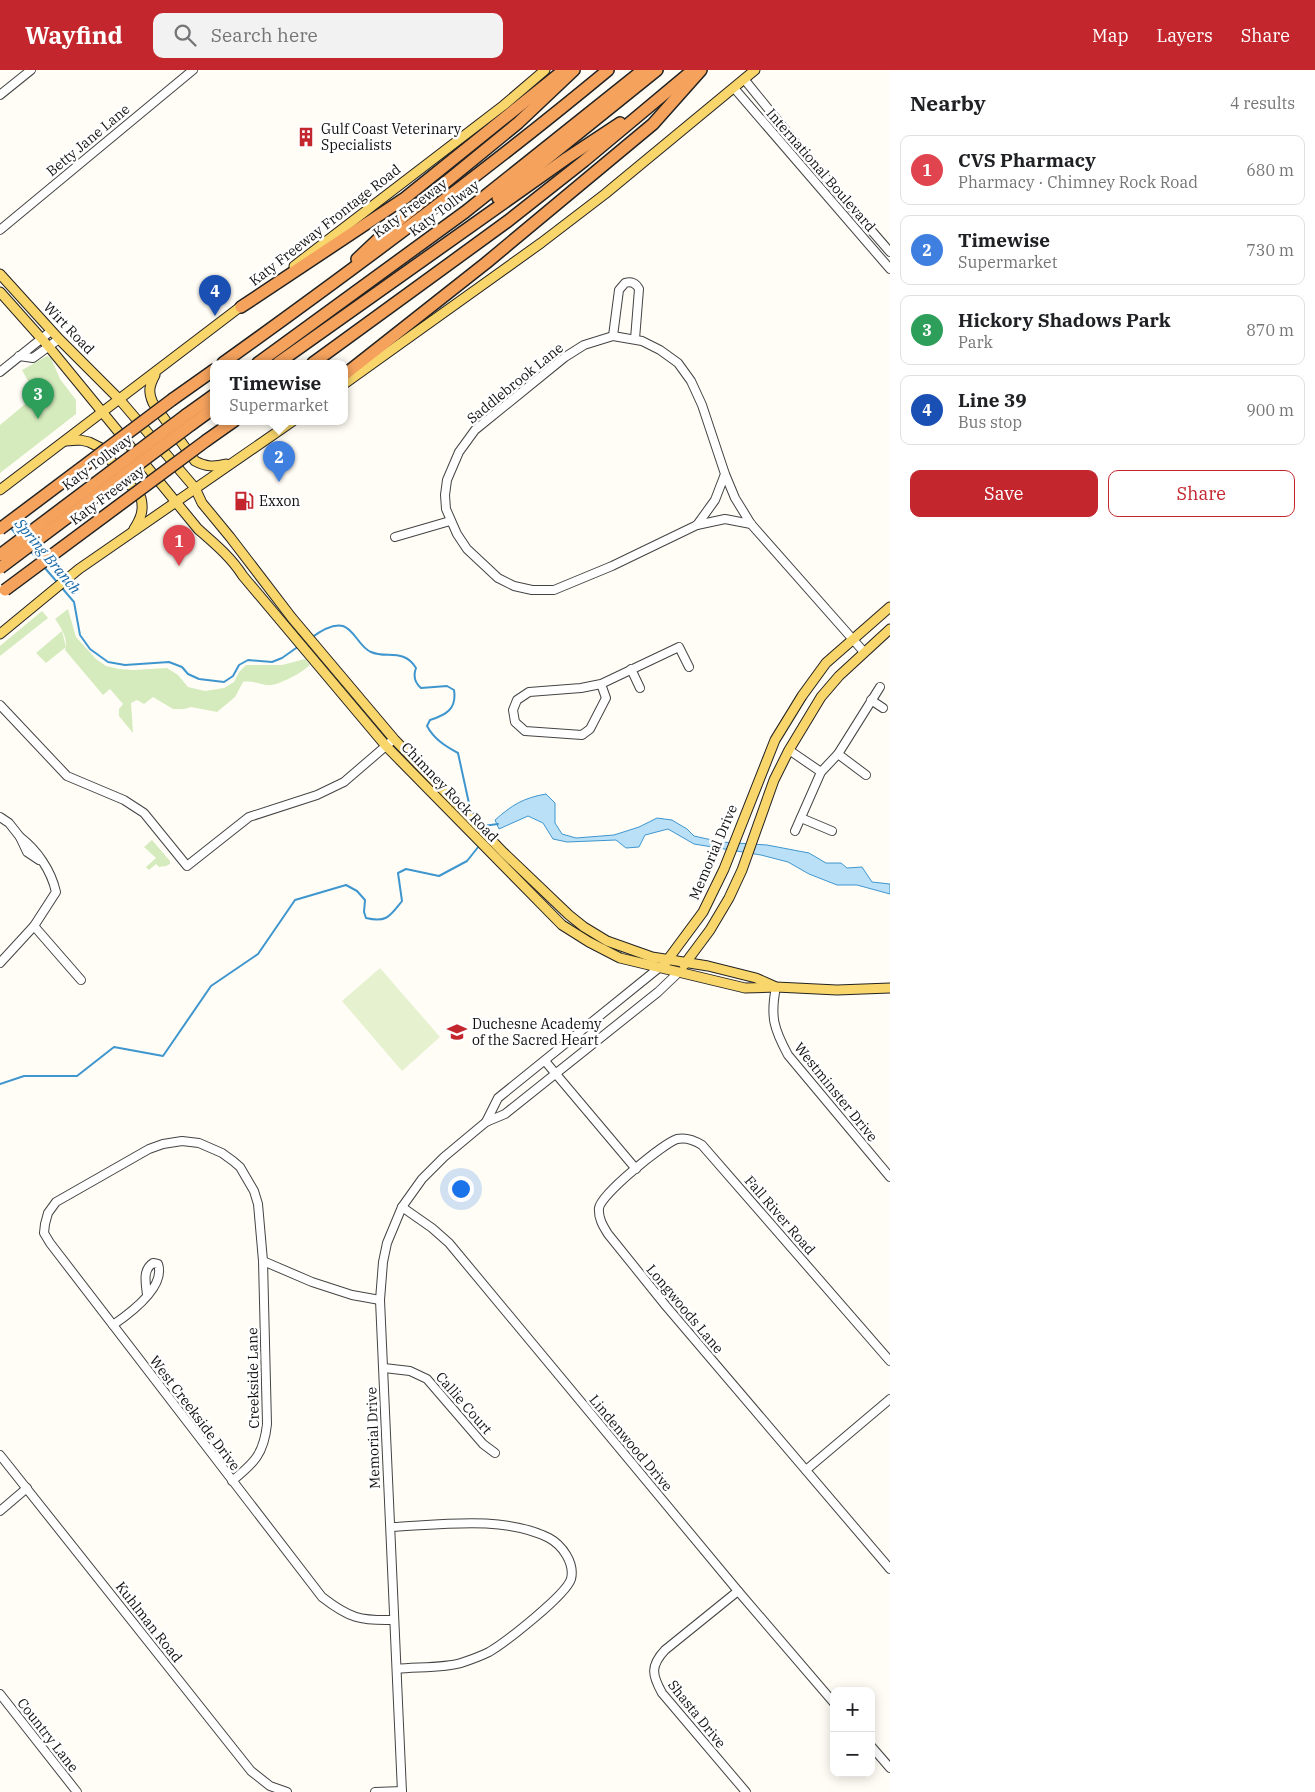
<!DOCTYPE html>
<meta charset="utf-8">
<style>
:root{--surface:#fff;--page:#f2f2f2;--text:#202124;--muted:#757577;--line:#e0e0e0;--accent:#c4262e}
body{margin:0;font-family:"IBM Plex Serif",serif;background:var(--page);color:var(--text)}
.controls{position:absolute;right:15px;bottom:15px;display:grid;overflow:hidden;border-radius:10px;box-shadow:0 2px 12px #0003}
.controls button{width:45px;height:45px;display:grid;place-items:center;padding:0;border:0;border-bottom:1px solid var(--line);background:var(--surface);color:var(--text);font:25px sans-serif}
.you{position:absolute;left:460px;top:1118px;width:18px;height:18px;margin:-12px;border:4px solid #fff;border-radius:50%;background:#1a73e8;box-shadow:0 0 0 8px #1a73e833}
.badge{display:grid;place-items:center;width:32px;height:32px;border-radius:50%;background:var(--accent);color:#fff;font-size:16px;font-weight:700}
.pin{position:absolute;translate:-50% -41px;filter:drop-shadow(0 1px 2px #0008)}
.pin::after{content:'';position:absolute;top:26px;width:18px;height:15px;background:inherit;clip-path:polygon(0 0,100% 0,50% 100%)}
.popup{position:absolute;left:210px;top:290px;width:138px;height:65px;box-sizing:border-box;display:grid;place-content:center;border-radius:10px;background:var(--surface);filter:drop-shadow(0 1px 4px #0005);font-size:16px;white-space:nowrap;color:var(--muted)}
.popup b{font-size:19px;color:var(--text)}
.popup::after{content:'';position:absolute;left:50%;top:100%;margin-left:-10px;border:10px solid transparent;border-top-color:var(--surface)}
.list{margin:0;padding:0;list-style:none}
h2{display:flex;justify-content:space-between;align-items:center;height:65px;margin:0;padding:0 20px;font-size:21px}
h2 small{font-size:16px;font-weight:400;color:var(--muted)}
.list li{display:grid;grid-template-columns:32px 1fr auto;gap:15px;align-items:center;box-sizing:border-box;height:70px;margin:0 10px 10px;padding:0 10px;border:1px solid var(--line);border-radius:10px}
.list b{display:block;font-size:19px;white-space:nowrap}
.list p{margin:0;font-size:16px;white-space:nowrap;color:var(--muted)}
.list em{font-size:16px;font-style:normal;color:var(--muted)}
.actions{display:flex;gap:10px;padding:15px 20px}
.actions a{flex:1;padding:11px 0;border:1px solid var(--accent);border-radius:10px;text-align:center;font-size:18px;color:var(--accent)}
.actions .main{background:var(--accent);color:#fff}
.icon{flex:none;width:28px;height:28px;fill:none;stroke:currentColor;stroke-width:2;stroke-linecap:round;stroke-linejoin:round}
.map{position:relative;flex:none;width:890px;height:1722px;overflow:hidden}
header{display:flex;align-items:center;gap:30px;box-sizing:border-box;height:70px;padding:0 25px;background:var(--accent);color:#fff}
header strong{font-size:24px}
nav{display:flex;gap:28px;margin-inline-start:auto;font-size:18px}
.search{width:350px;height:45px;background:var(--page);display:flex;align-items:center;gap:12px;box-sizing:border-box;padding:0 18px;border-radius:10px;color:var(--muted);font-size:19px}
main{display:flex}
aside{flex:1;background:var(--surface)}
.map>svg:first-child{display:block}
.green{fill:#d5ebbd}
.pitch{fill:#e6f2cf}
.water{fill:#b9e0f7;stroke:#3f96cf}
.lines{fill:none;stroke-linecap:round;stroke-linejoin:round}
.stream{stroke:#3f96cf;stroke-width:2}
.minor-casing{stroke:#444;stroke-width:10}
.major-casing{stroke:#222;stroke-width:11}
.highway-casing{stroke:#222;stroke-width:14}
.minor{stroke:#fff;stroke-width:8}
.major{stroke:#f9d66b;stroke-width:9}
.highway{stroke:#f5a25d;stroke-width:11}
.highway-bridge-casing{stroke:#222;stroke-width:14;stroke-linecap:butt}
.highway-bridge{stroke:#f5a25d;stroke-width:11}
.labels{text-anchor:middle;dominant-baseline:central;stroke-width:5;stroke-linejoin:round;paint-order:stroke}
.poi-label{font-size:14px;fill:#111;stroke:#fff;text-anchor:start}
.street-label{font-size:14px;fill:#111;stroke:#fff}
.water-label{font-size:15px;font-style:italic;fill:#1768a6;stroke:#fff}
</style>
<header>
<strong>Wayfind</strong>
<div class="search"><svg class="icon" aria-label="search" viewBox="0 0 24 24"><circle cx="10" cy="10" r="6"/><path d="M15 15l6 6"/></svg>Search here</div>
<nav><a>Map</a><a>Layers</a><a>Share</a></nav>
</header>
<main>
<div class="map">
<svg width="890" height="1722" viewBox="0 0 890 1722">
<rect width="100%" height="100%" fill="#fffdf5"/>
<g class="green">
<path d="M47,286L51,288L60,309L76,330V344L0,403V355L36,325L22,300Z"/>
<path d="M68,539L76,567L96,589L106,596L119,599L133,600L167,598L178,605L188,617L205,621L224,618L234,612L239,602L246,595H282L305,589L310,595C303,602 281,614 271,615C262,616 253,610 243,612L235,627L217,642L191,637L184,639H173L153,627L144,634L137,630L131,633L133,663L119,646V639L123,634L110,619L103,625L65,580C69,570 61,557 55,549Z"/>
<path d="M42,541L48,548L0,586V576Z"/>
<path d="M62,561L66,577L46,593L36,583Z"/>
<path d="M152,770L170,791V794L166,796L159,797L156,794L149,800L146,797L156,788L144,777Z"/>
</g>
<path class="pitch" d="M380,898L440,967L402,1001L342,931Z"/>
<path class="water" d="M546,724L555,733V753L562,764L576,768L614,765L639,757L657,748L672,750L687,759L694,766L721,772L767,775L809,783L826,793H841L847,798L862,797L872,812L890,814V824L857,815H837L809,804L788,792L761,785L694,774L668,759L645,765L639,777L626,778L616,770L567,772L553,769L543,753L528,746L499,759L495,750C512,735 523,728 546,724Z"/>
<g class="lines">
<g class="stream">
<path d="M10,457L18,467"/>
<path d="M31,482L38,489"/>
<path d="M44,497L57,512"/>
<path d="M62,518L74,532L80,565L90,579L108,592L125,595L169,592L182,597L188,604L199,609L224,612L233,606L239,595L248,590L272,592L282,588L299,576"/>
<path d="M311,568C319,562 332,553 343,556C355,560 359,577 371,582C386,589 404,578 416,598C413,606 414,612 421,618L447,616L454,620C457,639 446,645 430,650L427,656C434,669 445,676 458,683L470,738L480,752"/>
<path d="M483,756L498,754"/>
<path d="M0,1014L24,1006H77L114,977L163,986L211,916L258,884L295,830L346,815L357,821L365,830L364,842L366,848C387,853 390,846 402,831L398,803L406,799L439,806L467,791L479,776"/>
</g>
<defs>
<g id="minor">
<path d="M744,9L800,78L890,182"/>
<path d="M734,18L890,199"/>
<path d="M0,25L31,0"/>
<path d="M0,160L193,0"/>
<path d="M613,266L619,220L625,213C631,211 636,213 639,219L635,269"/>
<path d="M19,286L33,288L59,269"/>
<path d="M0,302L51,261"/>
<path d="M725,404L715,430L697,455L612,496L554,520H532L514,516L498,508L467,479L457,464L446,439L445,425L447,410L459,382L475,360L565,287L584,275L613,266L642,271L660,280L678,293L691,311L702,335L725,404L735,428L751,454L864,582"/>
<path d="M697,455L725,449L751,454"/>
<path d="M395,467L450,451"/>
<path d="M631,599L640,618"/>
<path d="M601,614L606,628L590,659L582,665L525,661L515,652L513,640L517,630L529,622L581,618L601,614L679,577L689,597"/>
<path d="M871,630L883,638"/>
<path d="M0,635L67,706L124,730L144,743L187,796L249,747L317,725L344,712L394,669"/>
<path d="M789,680L821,702"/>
<path d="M838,684L866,705"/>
<path d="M0,747L9,753L20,767L27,782L39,790"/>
<path d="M801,748L832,761"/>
<path d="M795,761L821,702L838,684L880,617"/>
<path d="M34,856L81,910"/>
<path d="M0,893L34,856L56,822C51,800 37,780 20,767"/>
<path d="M776,917C770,947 774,959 788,985L890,1107"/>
<path d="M545,991L636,1099"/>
<path d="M486,1052L498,1028L660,897"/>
<path d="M402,1137L432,1158L449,1173L738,1521L834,1633"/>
<path d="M263,1191L312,1212L352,1225L380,1230"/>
<path d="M113,1255C129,1244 166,1217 158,1194L153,1193C142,1200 146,1214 147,1225"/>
<path d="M890,1291L702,1075C694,1070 686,1067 677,1069C663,1074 601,1124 599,1138C598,1148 603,1156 608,1164L666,1236L890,1499"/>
<path d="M384,1298L410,1301L427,1309L483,1374L495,1383"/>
<path d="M0,1385L251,1701L270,1716L287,1722"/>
<path d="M806,1400L890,1329"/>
<path d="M232,1411C254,1393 264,1384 267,1354L263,1191L258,1134L254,1121L240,1097L233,1091L222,1083L199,1073L182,1071L163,1074L149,1079L56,1132L48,1143L45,1154L44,1163L50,1173L322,1527C349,1548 360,1551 394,1550"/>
<path d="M0,1441L27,1418"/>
<path d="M391,1457C440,1455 503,1445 549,1468C562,1475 575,1493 571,1509C566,1525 506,1572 489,1582C481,1586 470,1590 461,1593C445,1598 414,1597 397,1599"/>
<path d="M738,1521L665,1580C650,1596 652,1605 662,1623L746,1722"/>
<path d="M0,1624L77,1722"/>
<path d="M871,1676L890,1698"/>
<path d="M375,1722L402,1721"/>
<path d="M402,1722L380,1230L383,1192L387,1173L402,1137L422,1109L444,1087L486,1052L505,1044L658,922L679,902"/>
</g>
<g id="major">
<path d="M294,196L504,35L545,0"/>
<path d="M0,204L59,269L120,330L195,418L202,433L230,467L292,548L394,669L503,782L569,845L584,857L607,871L652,887L708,896L756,908L774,916"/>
<path d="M0,222L49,277L198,459C214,473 231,487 243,506L386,676L562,855L589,872L620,888L745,918L776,917L837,920L890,918"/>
<path d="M155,305C149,316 148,322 153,333L195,391C206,397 214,397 226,394"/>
<path d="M344,314L541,173L605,124L755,0"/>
<path d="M66,371L80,370L89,372L101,378L141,428C144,440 141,448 134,459"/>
<path d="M0,420L244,234"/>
<path d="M0,564L79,499L293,351"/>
<path d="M666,892L703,842L724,799L775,670L802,626L826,593L890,537"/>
<path d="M684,895L710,860L729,828L742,800L774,710L789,680L821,627L839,606L890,559"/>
</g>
<g id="highway">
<path d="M498,128L657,0"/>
<path d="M357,189L392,156L518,53L574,0"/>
<path d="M241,237L405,128L564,0"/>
<path d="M223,293C354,199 484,103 608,0"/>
<path d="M258,293L465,142L643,0"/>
<path d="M278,293L567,88L620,53"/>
<path d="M313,293L508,151L584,91L693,0"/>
<path d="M344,305L486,193L653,54L701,0"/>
<path d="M173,329L214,300"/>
<path d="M186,345L214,325"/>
<path d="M192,354L214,338"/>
<path d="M207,370L234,351"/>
</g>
</defs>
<use href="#minor" class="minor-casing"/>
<use href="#major" class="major-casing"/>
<use href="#highway" class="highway-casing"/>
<use href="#minor" class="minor"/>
<use href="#major" class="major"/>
<use href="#highway" class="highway"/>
<defs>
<g id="highway-bridge">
<path d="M0,459L173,329"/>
<path d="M0,485L186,345"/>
<path d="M0,498L192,354"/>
<path d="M5,520L207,370"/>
</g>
</defs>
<use href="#highway-bridge" class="highway-bridge-casing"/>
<use href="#highway-bridge" class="highway-bridge"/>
</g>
<defs>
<symbol id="building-bare" viewBox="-9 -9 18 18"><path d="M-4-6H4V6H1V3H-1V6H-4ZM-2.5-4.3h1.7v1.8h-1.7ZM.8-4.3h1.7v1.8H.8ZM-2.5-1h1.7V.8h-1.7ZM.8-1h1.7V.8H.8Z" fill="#c4262e" stroke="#fff" stroke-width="2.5" paint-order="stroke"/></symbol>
<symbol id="fuel-bare" viewBox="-9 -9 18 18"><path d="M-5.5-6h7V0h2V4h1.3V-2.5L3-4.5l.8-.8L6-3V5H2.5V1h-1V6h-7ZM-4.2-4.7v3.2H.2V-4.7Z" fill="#c4262e" stroke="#fff" stroke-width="2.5" paint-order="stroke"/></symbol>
<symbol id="school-bare" viewBox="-9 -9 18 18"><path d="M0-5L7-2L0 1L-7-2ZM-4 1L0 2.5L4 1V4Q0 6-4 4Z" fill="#c4262e" stroke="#fff" stroke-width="2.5" paint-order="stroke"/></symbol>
</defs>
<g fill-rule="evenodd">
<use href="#building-bare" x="292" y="53" width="28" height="28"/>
<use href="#fuel-bare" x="230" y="417" width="28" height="28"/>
<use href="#school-bare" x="443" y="948" width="28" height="28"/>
</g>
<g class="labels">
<g class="poi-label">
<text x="321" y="59">Gulf Coast Veterinary<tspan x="321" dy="16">Specialists</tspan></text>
<text x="259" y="431">Exxon</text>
<text x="472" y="954">Duchesne Academy<tspan x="472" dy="16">of the Sacred Heart</tspan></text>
</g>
<g class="street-label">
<text transform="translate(88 70) rotate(-40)">Betty Jane Lane</text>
<text transform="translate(821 100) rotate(49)">International Boulevard</text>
<text transform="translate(410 138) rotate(-37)">Katy Freeway</text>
<text transform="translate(444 138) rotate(-37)">Katy Tollway</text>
<text transform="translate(325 155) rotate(-38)">Katy Freeway Frontage Road</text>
<text transform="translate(69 258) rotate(46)">Wirt Road</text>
<text transform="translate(515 313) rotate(-39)">Saddlebrook Lane</text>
<text transform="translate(97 392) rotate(-37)">Katy Tollway</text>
<text transform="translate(107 425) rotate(-37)">Katy Freeway</text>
<text transform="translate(450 722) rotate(46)">Chimney Rock Road</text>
<text transform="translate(713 782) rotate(-67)">Memorial Drive</text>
<text transform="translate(836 1022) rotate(51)">Westminster Drive</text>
<text transform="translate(780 1145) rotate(49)">Fall River Road</text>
<text transform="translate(685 1239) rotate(50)">Longwoods Lane</text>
<text transform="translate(253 1308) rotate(-91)">Creekside Lane</text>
<text transform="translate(464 1333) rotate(49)">Callie Court</text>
<text transform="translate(195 1343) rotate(53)">West Creekside Drive</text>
<text transform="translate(373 1368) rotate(-92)">Memorial Drive</text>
<text transform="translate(631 1373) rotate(50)">Lindenwood Drive</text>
<text transform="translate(149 1552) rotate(52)">Kuhlman Road</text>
<text transform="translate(697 1644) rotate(51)">Shasta Drive</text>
<text transform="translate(48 1665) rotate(52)">Country Lane</text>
</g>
<g class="water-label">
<text transform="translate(48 486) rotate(50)">Spring Branch</text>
</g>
</g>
</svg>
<div class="controls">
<button>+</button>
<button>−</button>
</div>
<div class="you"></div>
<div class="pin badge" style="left:179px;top:496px;background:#e0444e">1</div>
<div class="pin badge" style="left:279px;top:412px;background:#3f7fe0">2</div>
<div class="popup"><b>Timewise</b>Supermarket</div>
<div class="pin badge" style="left:38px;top:349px;background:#2e9e5b">3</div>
<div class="pin badge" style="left:215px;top:246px;background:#1a4fb4">4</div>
</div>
<aside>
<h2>Nearby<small>4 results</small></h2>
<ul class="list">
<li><span class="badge" style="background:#e0444e">1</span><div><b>CVS Pharmacy</b><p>Pharmacy · Chimney Rock Road</p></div><em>680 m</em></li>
<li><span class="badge" style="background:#3f7fe0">2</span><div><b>Timewise</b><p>Supermarket</p></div><em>730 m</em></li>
<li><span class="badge" style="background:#2e9e5b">3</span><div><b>Hickory Shadows Park</b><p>Park</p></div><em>870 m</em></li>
<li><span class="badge" style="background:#1a4fb4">4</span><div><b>Line 39</b><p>Bus stop</p></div><em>900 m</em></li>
</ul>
<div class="actions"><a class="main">Save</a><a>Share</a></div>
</aside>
</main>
